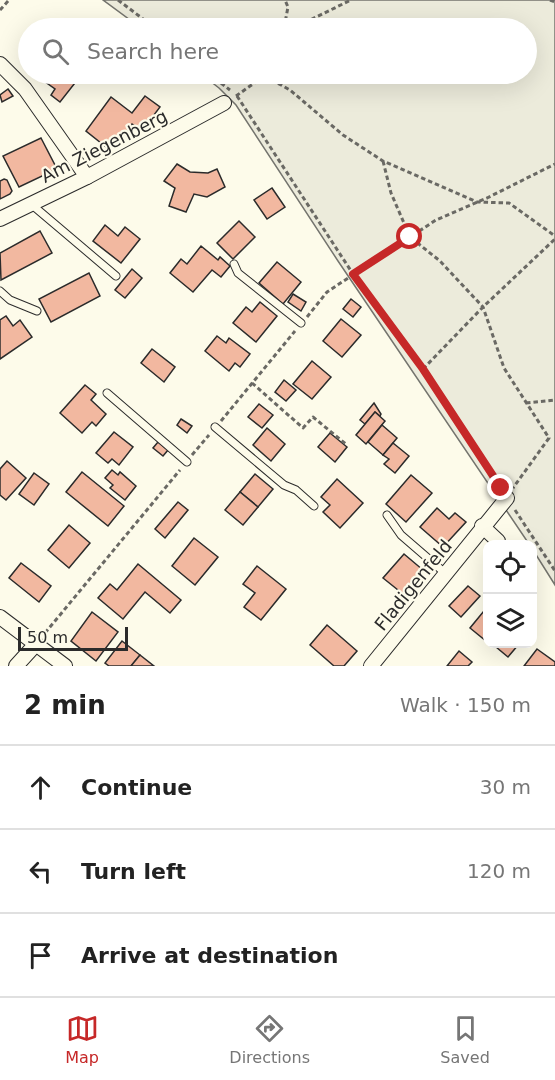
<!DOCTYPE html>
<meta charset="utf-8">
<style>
:root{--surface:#fff;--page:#f2f2f2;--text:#222;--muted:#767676;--line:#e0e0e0;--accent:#c62828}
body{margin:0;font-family:"DejaVu Sans",sans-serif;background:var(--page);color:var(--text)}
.controls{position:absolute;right:18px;bottom:18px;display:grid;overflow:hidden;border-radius:12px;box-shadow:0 6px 24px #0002}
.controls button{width:54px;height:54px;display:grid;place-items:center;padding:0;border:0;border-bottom:2px solid var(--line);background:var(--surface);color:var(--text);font:30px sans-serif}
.scale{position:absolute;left:18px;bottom:15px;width:110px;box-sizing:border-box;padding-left:6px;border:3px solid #2b2b2b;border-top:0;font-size:16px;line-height:21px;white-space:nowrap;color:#2b2b2b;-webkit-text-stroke:4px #fdfbea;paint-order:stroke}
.stop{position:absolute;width:18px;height:18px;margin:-14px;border:4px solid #c62828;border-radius:50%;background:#fff}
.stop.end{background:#c62828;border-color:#fff;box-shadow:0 2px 6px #0008}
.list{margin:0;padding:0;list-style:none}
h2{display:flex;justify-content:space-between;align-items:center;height:78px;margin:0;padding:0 24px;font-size:26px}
h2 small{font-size:20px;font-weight:400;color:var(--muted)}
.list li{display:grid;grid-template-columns:39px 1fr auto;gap:18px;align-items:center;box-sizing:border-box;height:84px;padding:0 24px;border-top:2px solid var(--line)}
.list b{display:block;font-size:22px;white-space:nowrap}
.list em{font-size:20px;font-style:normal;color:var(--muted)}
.icon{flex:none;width:33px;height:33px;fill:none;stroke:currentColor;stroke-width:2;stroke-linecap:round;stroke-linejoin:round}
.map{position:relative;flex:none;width:555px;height:666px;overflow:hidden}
.search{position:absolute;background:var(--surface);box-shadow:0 6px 24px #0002;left:18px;right:18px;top:18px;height:66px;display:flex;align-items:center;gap:15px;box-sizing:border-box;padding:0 21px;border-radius:33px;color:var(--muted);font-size:22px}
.sheet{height:330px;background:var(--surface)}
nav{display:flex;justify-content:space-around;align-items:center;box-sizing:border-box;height:84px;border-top:2px solid var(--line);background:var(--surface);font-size:16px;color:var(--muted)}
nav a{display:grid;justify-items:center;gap:3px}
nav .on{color:var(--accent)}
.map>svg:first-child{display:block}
.green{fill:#ecebdb;stroke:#74746e;stroke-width:1.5}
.building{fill:#f2b8a0;stroke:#2b2b2b;stroke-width:1.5}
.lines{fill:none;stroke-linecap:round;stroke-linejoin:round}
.lane-casing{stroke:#2b2b2b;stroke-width:9}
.street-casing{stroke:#2b2b2b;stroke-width:16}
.path{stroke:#6a6964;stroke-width:3;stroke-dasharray:4.5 3;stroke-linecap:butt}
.lane{stroke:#fdfbea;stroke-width:7}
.street{stroke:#fdfbea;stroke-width:14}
.route{stroke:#c62828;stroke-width:8}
.labels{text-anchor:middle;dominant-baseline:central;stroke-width:4.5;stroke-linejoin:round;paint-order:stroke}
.street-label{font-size:18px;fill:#2b2b2b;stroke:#fdfbea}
</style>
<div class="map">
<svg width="555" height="666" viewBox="0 0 555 666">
<rect width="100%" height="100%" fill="#fdfbea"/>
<path class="green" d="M103,0H555V585L533,550L532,544H529L338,261L236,105L219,88L201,74H526V28H141Z"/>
<g class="building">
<path d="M34,74H82L60,102L51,95L55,89Z"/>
<path d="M8,89L13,96L2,102L0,95Z"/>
<path d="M145,96L160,107L142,131L132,124L117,144L106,147L86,131L111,97L132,113Z"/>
<path d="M41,138L57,169L19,187L3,156Z"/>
<path d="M177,164L190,172L208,173L217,169L225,187L207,197L194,194L186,212L169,206L175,188L164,181Z"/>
<path d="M4,179L7,180L12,191L10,194L0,199V181Z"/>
<path d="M272,188L285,207L267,219L254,200Z"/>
<path d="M239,221L255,237L233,259L217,243Z"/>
<path d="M105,225L118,236L125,227L140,239L121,263L93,241Z"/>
<path d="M40,231L52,253L1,280L0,253Z"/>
<path d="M201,246L218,260L220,257L230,266L221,277L212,270L193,292L170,273L181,259L187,264Z"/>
<path d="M277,262L301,282L283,304L259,283Z"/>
<path d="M132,269L142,278L125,298L115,290Z"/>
<path d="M89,273L100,296L51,322L39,299Z"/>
<path d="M293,294L306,302L301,311L288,302Z"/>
<path d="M351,299L361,307L353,317L343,309Z"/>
<path d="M260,302L277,316L256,342L233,323L246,307L252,312Z"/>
<path d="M6,316L13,326L20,320L32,337L0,359V320Z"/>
<path d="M341,319L361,335L342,357L323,341Z"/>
<path d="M217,336L226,343L229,338L250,354L240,367L235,363L229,371L205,351Z"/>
<path d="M152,349L175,367L164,382L141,363Z"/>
<path d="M312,361L331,377L312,399L293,384Z"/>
<path d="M284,380L296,390L286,401L275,392Z"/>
<path d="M85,385L96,394L91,400L106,414L96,426L92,422L82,433L60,413Z"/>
<path d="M374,403L381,414L380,416L375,412L365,424L360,420Z"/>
<path d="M259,404L273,415L262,428L248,417Z"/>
<path d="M375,412L385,421L366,444L356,435Z"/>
<path d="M181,419L192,426L187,433L177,425Z"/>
<path d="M382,425L397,438L383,455L368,442Z"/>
<path d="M267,428L285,444L271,461L253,445Z"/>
<path d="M114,432L133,447L119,465L112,459L108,463L96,453Z"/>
<path d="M330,433L347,447L335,462L318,447Z"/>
<path d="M158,442L168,450L163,456L153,448Z"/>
<path d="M393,443L409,456L395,473L384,464L389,459L383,455Z"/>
<path d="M7,461L26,478L6,500L0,495V469Z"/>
<path d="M112,470L118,475L120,472L136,486L125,500L110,488L113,485L105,478Z"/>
<path d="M82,472L124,506L108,526L66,492Z"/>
<path d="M34,473L49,484L34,505L19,494Z"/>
<path d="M255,474L273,489L258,507L240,492Z"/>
<path d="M411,475L432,493L406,522L386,504Z"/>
<path d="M337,479L363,503L340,528L323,512L330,505L321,497Z"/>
<path d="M240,492L258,507L243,525L225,510Z"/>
<path d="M178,502L188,510L165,538L155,529Z"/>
<path d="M437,508L449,519L455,513L466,522L443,547L420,527Z"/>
<path d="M69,525L90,543L69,568L48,550Z"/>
<path d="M194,538L218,557L195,585L172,566Z"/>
<path d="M404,554L423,570L403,594L383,578Z"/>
<path d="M21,563L51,586L39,602L9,578Z"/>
<path d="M138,564L181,600L170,613L145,592L123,619L98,598L110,584L117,590Z"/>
<path d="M257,566L286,589L261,620L244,607L255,593L243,584Z"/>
<path d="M468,586L480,596L461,617L449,606Z"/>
<path d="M488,606V639L486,641L470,628Z"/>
<path d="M92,612L118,632L96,661L71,641Z"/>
<path d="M327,625L357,651L344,666H334L310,645Z"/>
<path d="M122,641L140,655L131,666H109L105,663Z"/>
<path d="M499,644H519L508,657L496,647Z"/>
<path d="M537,649L555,662V666H524Z"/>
<path d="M459,651L472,662L468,666H447Z"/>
<path d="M140,655L154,666H131Z"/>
</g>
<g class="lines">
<defs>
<g id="lane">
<path d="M31,204L116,276"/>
<path d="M234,264L238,273L301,323"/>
<path d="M0,291L10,300L37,311"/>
<path d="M107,393L187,462"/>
<path d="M215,427L284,485L296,490L314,506"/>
<path d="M387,515L401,535L445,573"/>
</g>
<g id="street">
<path d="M0,64L25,89L87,177"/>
<path d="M0,219L87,177L224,103"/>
<path d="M482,526L498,541"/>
<path d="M0,617L65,666"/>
<path d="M16,666L36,644"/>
<path d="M371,666L507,498"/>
</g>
</defs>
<use href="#lane" class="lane-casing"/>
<use href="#street" class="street-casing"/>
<g class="path">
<path d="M118,0L155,28"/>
<path d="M550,0L555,2"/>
<path d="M0,10L9,0"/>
<path d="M284,28L288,7L285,0"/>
<path d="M299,28L312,19L351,0"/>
<path d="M209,74L230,90"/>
<path d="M265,76L290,90L343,135L383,161L477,202L509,203L555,236"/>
<path d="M236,96L267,74"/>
<path d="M237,96L353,274L423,369L499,486"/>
<path d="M383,161L391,193L410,237L440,261L483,307L504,368L549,438L513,488"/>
<path d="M307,317L327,292L436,220L487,198L555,164"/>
<path d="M423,369L483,307L555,239"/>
<path d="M252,383L303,428L313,417L347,445"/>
<path d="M526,403L555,400"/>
<path d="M221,421L295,331"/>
<path d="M192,455L209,435"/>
<path d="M515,510L555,571"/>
<path d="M45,633L180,470"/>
</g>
<use href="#lane" class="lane"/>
<use href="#street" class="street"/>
</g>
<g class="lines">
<path class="route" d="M410,237L353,274L423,369L501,488"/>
</g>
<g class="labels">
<g class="street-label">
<text transform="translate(104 146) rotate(-27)">Am Ziegenberg</text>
<text transform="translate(413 585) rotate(-51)">Fladigenfeld</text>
</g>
</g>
</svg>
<div class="controls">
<button><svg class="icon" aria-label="locate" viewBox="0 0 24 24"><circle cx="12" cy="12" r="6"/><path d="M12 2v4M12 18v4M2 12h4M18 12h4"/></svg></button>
<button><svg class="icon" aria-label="layers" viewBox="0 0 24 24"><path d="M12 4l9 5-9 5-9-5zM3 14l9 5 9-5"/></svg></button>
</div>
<div class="scale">50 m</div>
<div class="stop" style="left:410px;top:237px"></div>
<div class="stop end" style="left:501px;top:488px"></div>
<div class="search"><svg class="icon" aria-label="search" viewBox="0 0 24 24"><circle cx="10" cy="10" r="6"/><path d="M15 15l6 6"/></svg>Search here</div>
</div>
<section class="sheet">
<h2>2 min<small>Walk · 150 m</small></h2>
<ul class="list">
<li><svg class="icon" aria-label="ahead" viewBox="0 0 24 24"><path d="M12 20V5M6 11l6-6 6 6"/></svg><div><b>Continue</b></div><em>30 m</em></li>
<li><svg class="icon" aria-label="left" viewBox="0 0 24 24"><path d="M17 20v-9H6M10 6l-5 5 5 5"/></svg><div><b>Turn left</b></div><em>120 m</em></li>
<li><svg class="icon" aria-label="arrive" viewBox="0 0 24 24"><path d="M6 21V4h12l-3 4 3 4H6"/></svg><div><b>Arrive at destination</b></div></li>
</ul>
</section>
<nav>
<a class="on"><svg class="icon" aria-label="map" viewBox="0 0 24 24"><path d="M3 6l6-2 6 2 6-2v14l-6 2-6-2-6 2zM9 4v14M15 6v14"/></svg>Map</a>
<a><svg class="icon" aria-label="directions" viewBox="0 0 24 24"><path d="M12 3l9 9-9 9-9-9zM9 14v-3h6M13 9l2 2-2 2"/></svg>Directions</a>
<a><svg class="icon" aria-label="saved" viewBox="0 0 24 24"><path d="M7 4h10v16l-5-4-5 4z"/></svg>Saved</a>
</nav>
